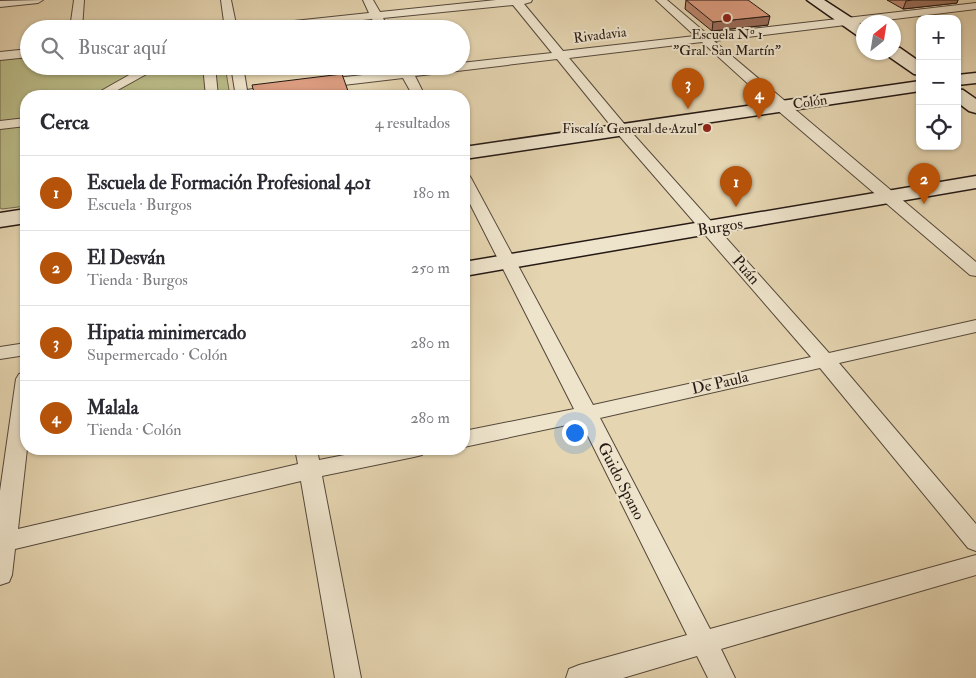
<!DOCTYPE html>
<html lang="es">
<meta charset="utf-8">
<style>
:root{--surface:#fff;--page:#f7f7f7;--text:#2b2b33;--muted:#7c7c81;--line:#e1e1e2;--accent:#b45309}
body{margin:0;font-family:"IM FELL Double Pica",serif;background:var(--page);color:var(--text)}
.controls{position:absolute;right:15px;top:15px;display:grid;overflow:hidden;border-radius:10px;box-shadow:0 1px 4px #0004}
.controls button{width:45px;height:45px;display:grid;place-items:center;padding:0;border:0;border-bottom:1px solid var(--line);background:var(--surface);color:var(--text);font:25px sans-serif}
.compass{position:absolute;left:856px;top:15px;width:45px;height:45px;border-radius:50%;background:var(--surface);box-shadow:0 1px 4px #0004;rotate:30deg}
.you{position:absolute;left:574px;top:432px;width:18px;height:18px;margin:-12px;border:4px solid #fff;border-radius:50%;background:#1a73e8;box-shadow:0 0 0 8px #1a73e833}
.badge{display:grid;place-items:center;width:32px;height:32px;border-radius:50%;background:var(--accent);color:#fff;font-size:16px;font-weight:700}
.pin{position:absolute;translate:-50% -41px;filter:drop-shadow(0 1px 2px #0008)}
.pin::after{content:'';position:absolute;top:26px;width:18px;height:15px;background:inherit;clip-path:polygon(0 0,100% 0,50% 100%)}
.list{margin:0;padding:0;list-style:none}
h2{display:flex;justify-content:space-between;align-items:center;height:65px;margin:0;padding:0 20px;font-size:21px}
h2 small{font-size:16px;font-weight:400;color:var(--muted)}
.list li{display:grid;grid-template-columns:32px 1fr auto;gap:15px;align-items:center;box-sizing:border-box;height:75px;padding:0 20px;border-top:1px solid var(--line)}
.list b{display:block;font-size:19px;white-space:nowrap}
.list p{margin:0;font-size:16px;white-space:nowrap;color:var(--muted)}
.list em{font-size:16px;font-style:normal;color:var(--muted)}
.icon{flex:none;width:28px;height:28px;fill:none;stroke:currentColor;stroke-width:2;stroke-linecap:round;stroke-linejoin:round}
.map{position:relative;flex:none;width:976px;height:678px;overflow:hidden}
.search{position:absolute;background:var(--surface);box-shadow:0 1px 4px #0004;left:20px;top:20px;width:450px;height:55px;display:flex;align-items:center;gap:12px;box-sizing:border-box;padding:0 18px;border-radius:28px;color:var(--muted);font-size:19px}
.panel{position:absolute;background:var(--surface);box-shadow:0 1px 4px #0004;left:20px;top:90px;width:450px;height:365px;border-radius:20px}
.map>svg:first-child{display:block}
.green{fill:#babc88;stroke:#706a4e}
.lines{fill:none;stroke-linecap:round;stroke-linejoin:round}
.street-casing{stroke:#55483b;stroke-width:2}
.secondary-casing{stroke:#251914;stroke-width:3}
.street{fill:#eee4cc;fill-rule:evenodd}
.secondary{fill:#eee4cc;fill-rule:evenodd}
.wall{fill:#bb856c;stroke:#251914}
.shaded-wall{fill:#996c58;stroke:#251914}
.building{fill:#da9b7e;stroke:#251914}
.poi-dot{fill:#8f2418;stroke:#eee4cc;stroke-width:2}
.labels{text-anchor:middle;dominant-baseline:central;stroke-width:4;stroke-linejoin:round;paint-order:stroke}
.far-poi-label{font-size:14px;fill:#251914;stroke:#eee4cc}
.far-street-label{font-size:14px;fill:#251914;stroke:#eee4cc}
.street-label{font-size:16px;fill:#251914;stroke:#eee4cc}
</style>
<div class="map">
<svg width="976" height="678" viewBox="0 0 976 678">
<rect width="100%" height="100%" fill="#e5d5b1"/>
<filter id="stains"><feTurbulence type="fractalNoise" baseFrequency=".004" numOctaves="4"/><feColorMatrix values="0 0 0 0 .2 0 0 0 0 .09 0 0 0 0 .02 0 0 0 .5 -.17"/></filter>
<radialGradient id="worn" r=".72"><stop offset=".6" stop-color="#630" stop-opacity="0"/><stop offset="1" stop-color="#630" stop-opacity=".3"/></radialGradient>
<path class="green" d="M29,57V66H225L230,96H26V206L2,209L0,208V60Z"/>
<g class="lines">
<defs>
<g id="street">
<path d="M43,0L38,3L0,7V1Z"/>
<path d="M74,0H84L82,29H70Z"/>
<path d="M221,0H231L237,29H225Z"/>
<path d="M363,0H373L380,12L496,0H532L531,2L524,4L563,51L695,36L656,0H667L707,34L976,3V9L714,41L976,262V276L970,275L776,109L702,42L569,58L626,126L829,353L976,320V332L839,363L976,524V551L968,548L820,368L600,418L710,629L976,555V575L721,649L735,678H708L697,656L623,678H566L569,669L579,665L687,635L581,422L464,447V431L574,409L464,192V174L469,175L471,178L593,405L811,357L616,132L557,59L415,76L425,96H413L403,78L318,88L312,84L318,80L399,71L397,66H409L411,69L461,66V63L552,53L513,5L383,18L389,29H377L372,19L281,29H241L246,26L369,13Z"/>
<path d="M29,49V57L0,60V52Z"/>
<path d="M145,66H161L107,96H92Z"/>
<path d="M203,66H215L218,96H206Z"/>
<path d="M231,66H243L247,90L279,85L285,89C276,99 236,96 222,96L223,93L235,91Z"/>
<path d="M26,118V126L0,129V121Z"/>
<path d="M26,343V355L0,359V347Z"/>
<path d="M26,372L27,449L18,529L298,464L295,449H317L319,460L375,449H425L422,455L414,457L322,476L361,678H335L301,481L15,549L12,575L9,582L0,585V491L16,379L19,374Z"/>
</g>
<g id="secondary">
<path d="M807,0H824L864,26V38L858,36Z"/>
<path d="M894,47L900,48L920,62V75L914,74L888,56L886,52H894Z"/>
<path d="M976,73V83L957,85V75Z"/>
<path d="M920,81V91L464,159V147Z"/>
<path d="M957,89L963,90L976,99V113L969,111L957,102Z"/>
<path d="M976,176V188L464,276V262Z"/>
<path d="M26,209V223L0,227V213Z"/>
</g>
</defs>
<use href="#street" class="street-casing"/>
<use href="#secondary" class="secondary-casing"/>
<use href="#street" class="street"/>
<use href="#secondary" class="secondary"/>
</g>
<g class="wall">
<path d="M686,0L768,25L712,31L685,9Z"/>
<path d="M887,0H958L957,3L903,9Z"/>
</g>
<g class="shaded-wall">
<path d="M912,0H958L957,3L903,9L906,1Z"/>
<path d="M770,16L768,25L712,31L713,22Z"/>
<path d="M348,91V96H308Z"/>
</g>
<g class="building">
<path d="M686,0H748L770,16L713,22Z"/>
<path d="M342,74L348,91L308,96H255L252,85Z"/>
</g>
<g class="poi-dot">
<circle cx="727" cy="18" r="5"/>
<circle cx="707" cy="128" r="5"/>
</g>
<g class="labels">
<g class="far-poi-label">
<text x="727" y="34">Escuela Nº 1<tspan x="727" dy="16">"Gral. San Martín"</tspan></text>
<text x="697" y="128" text-anchor="end">Fiscalía General de Azul</text>
</g>
<g class="far-street-label">
<text transform="translate(600 35) rotate(-7)">Rivadavia</text>
<text transform="translate(810 102) rotate(-8)">Colón</text>
</g>
<g class="street-label">
<text transform="translate(720 227) rotate(-9)">Burgos</text>
<text transform="translate(746 270) rotate(49)">Puán</text>
<text transform="translate(720 383) rotate(-13)">De Paula</text>
<text transform="translate(621 481) rotate(63)">Guido Spano</text>
</g>
</g>
<rect width="100%" height="100%" filter="url(#stains)"/>
<rect width="100%" height="100%" fill="url(#worn)"/>
</svg>
<div class="controls">
<button>+</button>
<button>−</button>
<button><svg class="icon" aria-label="locate" viewBox="0 0 24 24"><circle cx="12" cy="12" r="6"/><path d="M12 2v4M12 18v4M2 12h4M18 12h4"/></svg></button>
</div>
<svg class="compass" viewBox="-18 -18 36 36"><path d="M0-13l5 13h-10z" fill="#e53935"/><path d="M0 13l5-13h-10z" fill="#7c7c81"/></svg>
<div class="you"></div>
<div class="pin badge" style="left:736px;top:207px">1</div>
<div class="pin badge" style="left:924px;top:204px">2</div>
<div class="pin badge" style="left:688px;top:109px">3</div>
<div class="pin badge" style="left:759px;top:119px">4</div>
<div class="search"><svg class="icon" aria-label="search" viewBox="0 0 24 24"><circle cx="10" cy="10" r="6"/><path d="M15 15l6 6"/></svg>Buscar aquí</div>
<section class="panel">
<h2>Cerca<small>4 resultados</small></h2>
<ul class="list">
<li><span class="badge">1</span><div><b>Escuela de Formación Profesional 401</b><p>Escuela · Burgos</p></div><em>180 m</em></li>
<li><span class="badge">2</span><div><b>El Desván</b><p>Tienda · Burgos</p></div><em>250 m</em></li>
<li><span class="badge">3</span><div><b>Hipatia minimercado</b><p>Supermercado · Colón</p></div><em>280 m</em></li>
<li><span class="badge">4</span><div><b>Malala</b><p>Tienda · Colón</p></div><em>280 m</em></li>
</ul>
</section>
</div>
